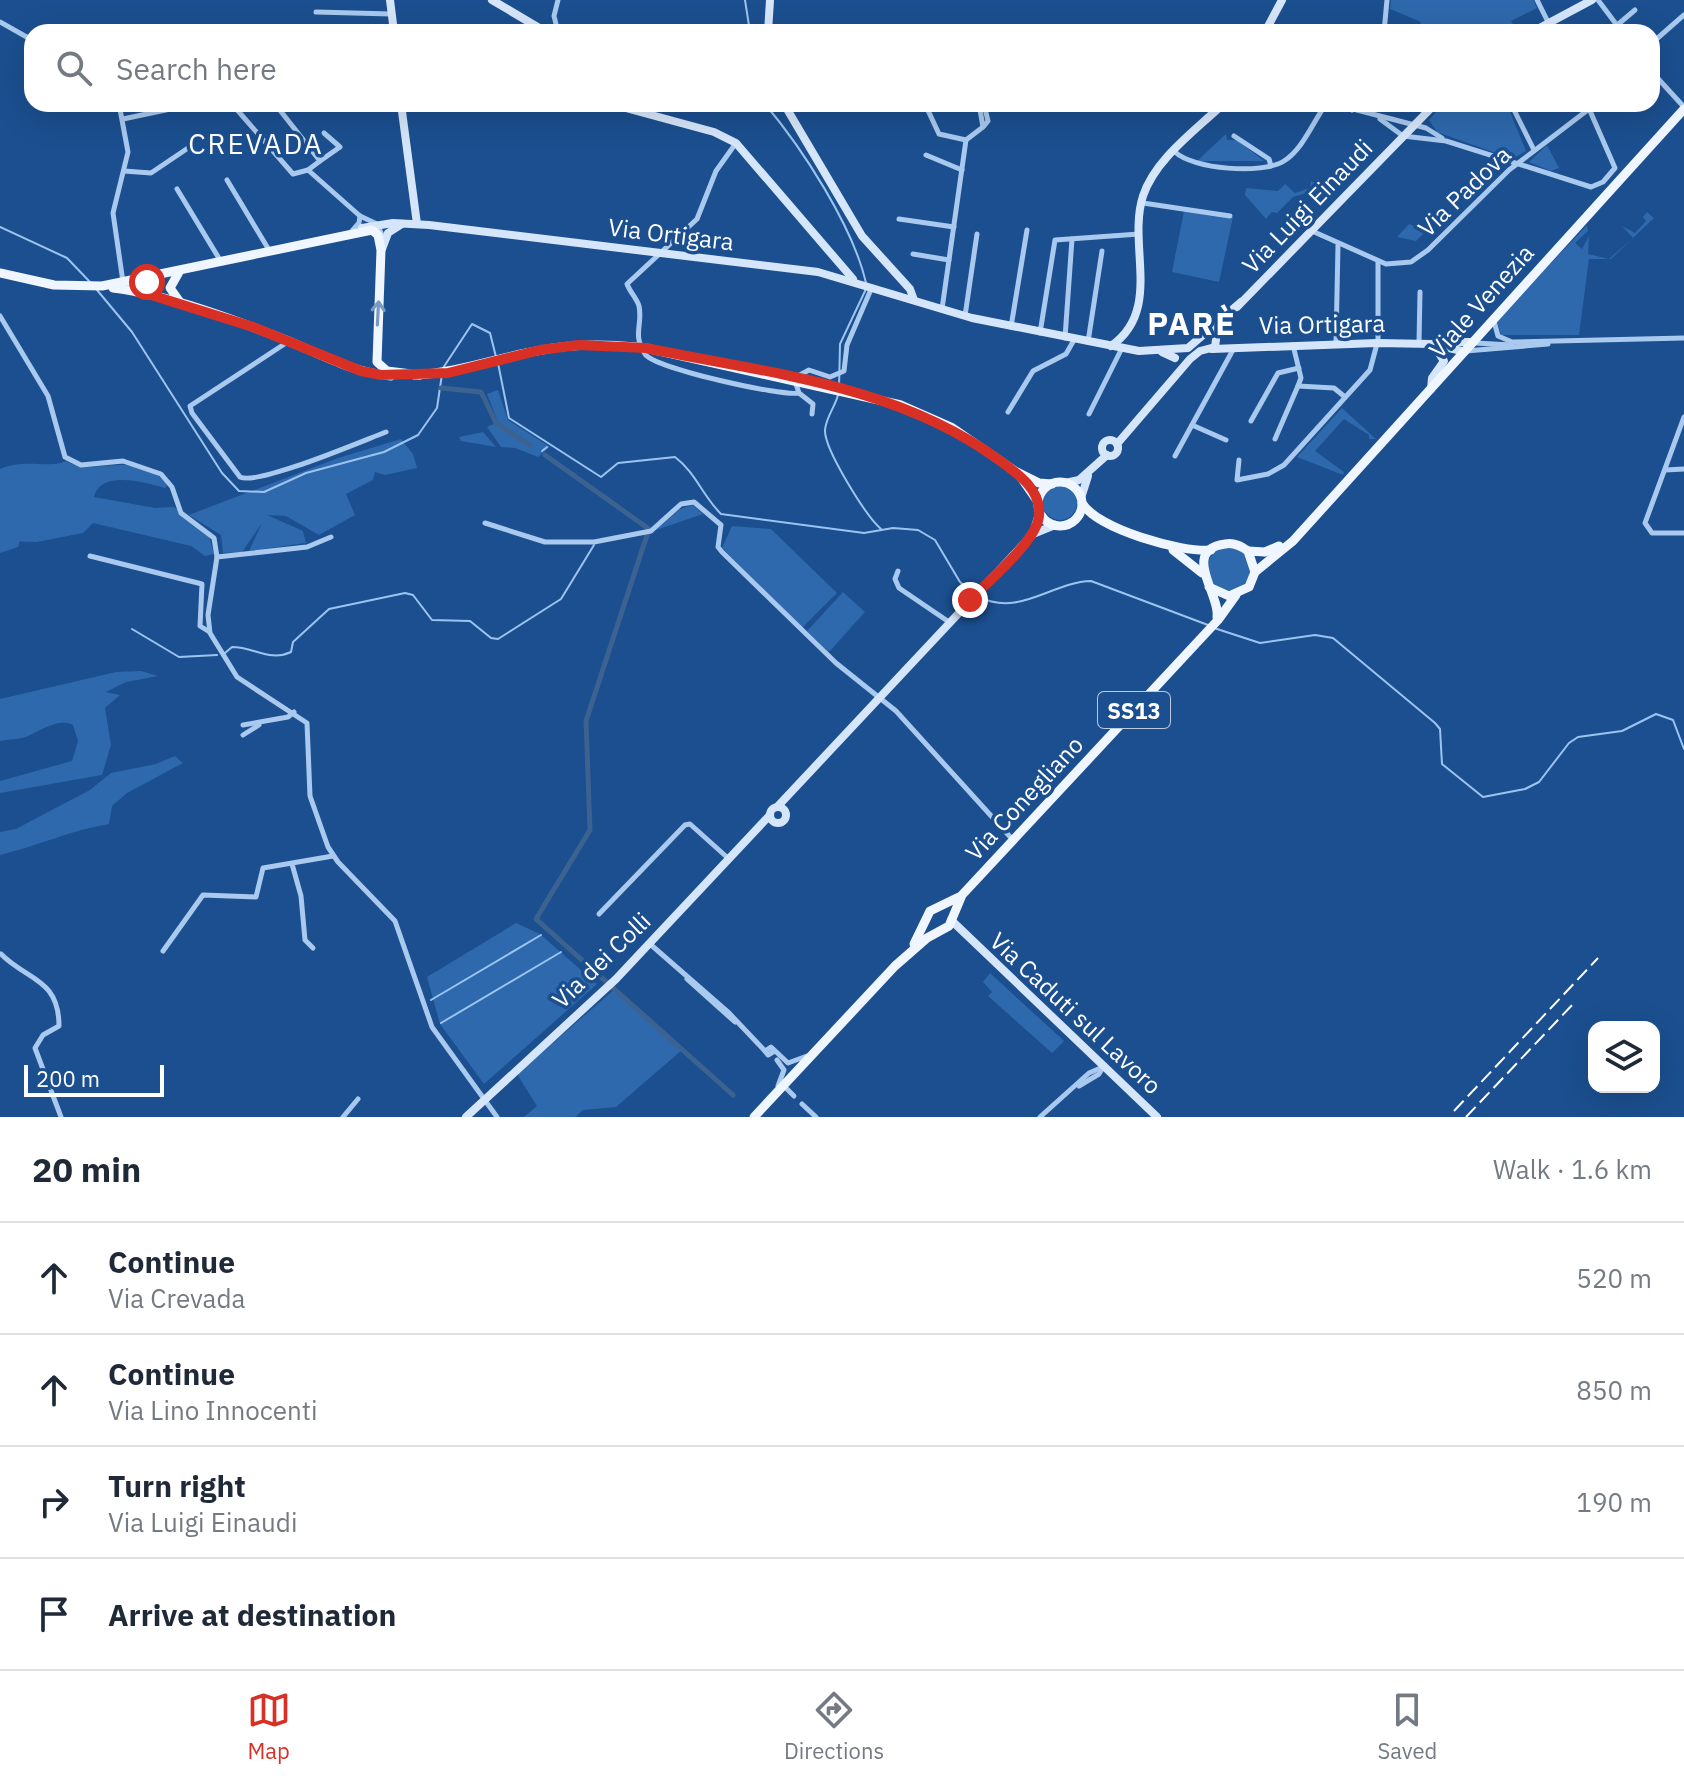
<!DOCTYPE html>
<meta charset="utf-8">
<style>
:root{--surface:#fff;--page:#f2f2f3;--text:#1f2937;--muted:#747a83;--line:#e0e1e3;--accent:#d93025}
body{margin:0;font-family:"IBM Plex Sans",sans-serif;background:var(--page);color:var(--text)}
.controls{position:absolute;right:24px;bottom:24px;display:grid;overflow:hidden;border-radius:16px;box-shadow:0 8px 32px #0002}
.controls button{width:72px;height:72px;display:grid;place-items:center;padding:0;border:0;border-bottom:2px solid var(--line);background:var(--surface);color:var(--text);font:40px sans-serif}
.scale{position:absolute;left:24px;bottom:20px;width:140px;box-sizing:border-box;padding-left:8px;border:4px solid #fff;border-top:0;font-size:22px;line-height:28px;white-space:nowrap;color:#fff;-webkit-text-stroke:6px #1b4f8f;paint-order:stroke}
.stop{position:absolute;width:24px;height:24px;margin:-18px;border:6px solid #d93025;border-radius:50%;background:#fff}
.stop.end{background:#d93025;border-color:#fff;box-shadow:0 2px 8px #0008}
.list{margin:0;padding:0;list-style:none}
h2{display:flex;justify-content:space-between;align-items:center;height:104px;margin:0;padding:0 32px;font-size:34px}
h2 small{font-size:26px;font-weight:400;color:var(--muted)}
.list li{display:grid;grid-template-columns:52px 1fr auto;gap:24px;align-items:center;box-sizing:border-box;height:112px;padding:0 32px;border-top:2px solid var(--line)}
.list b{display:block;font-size:30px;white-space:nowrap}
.list p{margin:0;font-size:26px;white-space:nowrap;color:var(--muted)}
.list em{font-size:26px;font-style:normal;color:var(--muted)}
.icon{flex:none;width:44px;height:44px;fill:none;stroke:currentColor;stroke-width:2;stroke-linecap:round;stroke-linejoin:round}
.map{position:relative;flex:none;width:1684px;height:1117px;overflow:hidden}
.search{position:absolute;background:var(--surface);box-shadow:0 8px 32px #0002;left:24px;right:24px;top:24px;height:88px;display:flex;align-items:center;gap:20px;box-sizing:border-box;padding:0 28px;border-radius:24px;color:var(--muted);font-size:30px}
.sheet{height:552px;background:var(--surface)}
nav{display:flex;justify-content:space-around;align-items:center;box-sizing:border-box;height:112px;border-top:2px solid var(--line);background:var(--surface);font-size:22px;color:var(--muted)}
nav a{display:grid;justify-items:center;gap:4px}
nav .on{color:var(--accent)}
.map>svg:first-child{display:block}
.green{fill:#2e69ad}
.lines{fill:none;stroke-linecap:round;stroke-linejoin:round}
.stream{stroke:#9cc4f0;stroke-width:2}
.canal{stroke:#3c6290;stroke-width:5}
.street{stroke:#a9c9ee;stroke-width:5}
.secondary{stroke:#d6e6fa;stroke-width:8}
.primary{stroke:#f0f6ff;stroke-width:9}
.rail{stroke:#fff;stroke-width:2;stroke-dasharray:14 6;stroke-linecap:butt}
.primary-bridge{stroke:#f0f6ff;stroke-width:9}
.oneway{stroke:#7b9ac1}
.route{stroke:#d93025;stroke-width:10}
.labels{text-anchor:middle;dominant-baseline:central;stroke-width:7;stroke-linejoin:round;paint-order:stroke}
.shield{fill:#1b4f8f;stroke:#bbcadd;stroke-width:2}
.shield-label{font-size:22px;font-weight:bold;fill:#fff}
.street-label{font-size:24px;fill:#fff;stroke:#1b4f8f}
.quarter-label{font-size:28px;letter-spacing:2px;fill:#fff;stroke:#1b4f8f}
.district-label{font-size:32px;font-weight:bold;letter-spacing:2px;fill:#fff;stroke:#1b4f8f}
</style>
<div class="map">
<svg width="1684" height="1117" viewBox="0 0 1684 1117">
<rect width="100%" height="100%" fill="#1b4f8f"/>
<g class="green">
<path d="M1391,0H1533L1537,8L1511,21L1515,27L1508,32H1417L1421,22L1390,9Z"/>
<path d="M1443,104H1507L1526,151L1512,159L1437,132L1429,120Z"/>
<path d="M1226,134L1227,140H1237L1264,161H1197Z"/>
<path d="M1547,145L1559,168L1551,171L1529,162Z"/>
<path d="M1311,181L1318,184L1316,190L1293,197L1277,213L1272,212L1266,219L1245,195L1246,188L1278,191L1285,184L1295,193L1310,188Z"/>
<path d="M1184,211L1233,217L1219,282L1172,272Z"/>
<path d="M1647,212L1654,218L1611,259H1589L1579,335H1501L1497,321L1587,225L1588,231L1575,243L1582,249L1589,236L1588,254L1609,259L1633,238L1622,226L1635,233L1646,221L1643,217Z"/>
<path d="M1409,224L1427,230L1416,241L1397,237Z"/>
<path d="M498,390L508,420L550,447L538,457L515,448L501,447L487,427L498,422L487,394Z"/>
<path d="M1342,408L1376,439H1369V435L1344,419L1315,451L1344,472L1343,475L1297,457Z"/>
<path d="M483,432L496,447L461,441L459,437Z"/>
<path d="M401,439L413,454L417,468L385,475L375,472L373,480L346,494L355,515L319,535L286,516L267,515L303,531L306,543L249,551L262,523L242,552L223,553L221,535L189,515L338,458Z"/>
<path d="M66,461C95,478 137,447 168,485L165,488C146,483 101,469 94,497L155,508L174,507L209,536L214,554L205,556L191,546L93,523L83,533L37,542L5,541H20L18,547L0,553V469C25,458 51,469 66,461Z"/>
<circle cx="1060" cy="503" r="17"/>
<path d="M693,505L703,514L656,530L680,509Z"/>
<path d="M732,526L771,529L837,593L802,628L722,548Z"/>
<circle cx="1229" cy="569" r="22"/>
<path d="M843,592L865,612L829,652L807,631Z"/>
<path d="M141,671L158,676L126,682L106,692L120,695L105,708L111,745L102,775L0,793V781L72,761L78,741L73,725C58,718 42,730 28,736C19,740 9,739 0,741V699L116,672Z"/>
<path d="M175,756L183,763L127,793L112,806L109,824C72,830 37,846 0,855V832L16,829L46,813L90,790L111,773L156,764Z"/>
<path d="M516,923L540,934L597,984L484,1084L440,1024L427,977Z"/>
<path d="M990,973L1064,1041L1052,1053L988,996L992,992L983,982Z"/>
<path d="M615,989L682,1050L616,1107L583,1110L575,1117H524L537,1106L517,1074Z"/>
</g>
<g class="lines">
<g class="stream">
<path d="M745,0L750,32"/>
<path d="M765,104C802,148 853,226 866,283"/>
<path d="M0,227L67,258L90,282"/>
<path d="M97,290L132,332L222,473L239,491L264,492L306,473L384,452L418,435L437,408L442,374"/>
<path d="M498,363L509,418L601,477L618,463L675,457C695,472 703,496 721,514L864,533L893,528L918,530L935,540L960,582L974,594"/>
<path d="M443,368L472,324L490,333L496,357"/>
<path d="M839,389L840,344L866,289"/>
<path d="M838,395C835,407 826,417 825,430C824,449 866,516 881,529"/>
<path d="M542,451L547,447"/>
<path d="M979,597C1020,617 1052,582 1091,581L1208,625"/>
<path d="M1214,628L1260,643L1315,635L1333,638L1435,723L1440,729L1442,764L1483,797L1525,789L1539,782L1569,743L1578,737L1622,731L1656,714L1673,720L1684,749"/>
<path d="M132,629L179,657L217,655"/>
<path d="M225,653L232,647C254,647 270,662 291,652L293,642L329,609L405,593L413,595L432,620L470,621L491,638L498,639L561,599L594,545"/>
<path d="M431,1000L541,935"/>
<path d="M441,1023L561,952"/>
</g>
<g class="canal">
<path d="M441,388L481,392L496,423L530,445"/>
<path d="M545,455L649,529L586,721L590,830L536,919L733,1095"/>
</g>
<g class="street">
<path d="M558,0L554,16L558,32"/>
<path d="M1537,0L1553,32"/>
<path d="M1598,0L1622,32"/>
<path d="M316,12L391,14"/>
<path d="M0,22L32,40"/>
<path d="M1384,32L1387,0"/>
<path d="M1609,32L1635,10"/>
<path d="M1652,43L1684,15"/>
<path d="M1652,72L1684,107"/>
<path d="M119,104L128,152L113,213L123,282L147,289"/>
<path d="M232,104L293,174L308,170L320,161L275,104"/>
<path d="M925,104L939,134L966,140"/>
<path d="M1334,104L1426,128L1442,138"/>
<path d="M1511,104L1534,150"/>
<path d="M1352,110L1358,104"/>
<path d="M123,119L194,104"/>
<path d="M1380,119L1403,136L1446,141L1591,187L1603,182L1615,168L1587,104"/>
<path d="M984,126L988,121L984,104"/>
<path d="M1234,136L1269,159L1271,166"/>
<path d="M736,143L716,171L697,219L627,284C630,292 637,299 639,306C643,325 632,334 645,354C653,368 783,397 799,393"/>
<path d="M1175,152C1193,169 1262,175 1284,161C1303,149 1313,122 1326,104"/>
<path d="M926,155L962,170"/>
<path d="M320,161L340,147L324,133"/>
<path d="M308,170L360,216L377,224L383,237"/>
<path d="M124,171L151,173L191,146L195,151"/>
<path d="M227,180L269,250"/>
<path d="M177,189L220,260"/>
<path d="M1143,203L1230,216"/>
<path d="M899,219L954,227"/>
<path d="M352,231L359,223L360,216"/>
<path d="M1312,231L1386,264L1411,262L1428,250L1509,170L1589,109"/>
<path d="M913,254L949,260"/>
<path d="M942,309L966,140L983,127L979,104"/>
<path d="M0,316L48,396L65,457L81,465L123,461L161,474L172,487L181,513L214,538L217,557L208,615L210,633L237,677L307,723L310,796L328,847L338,862L395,921L432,1027L497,1117"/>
<path d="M965,316L977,234"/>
<path d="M1494,321L1498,336L1512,342L1684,338"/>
<path d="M1011,327L1027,230"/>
<path d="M1040,333L1055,240L1139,234"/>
<path d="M1065,338L1072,239"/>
<path d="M1088,342L1102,251"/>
<path d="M286,343L190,406L192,413L240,477C257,486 362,441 386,432"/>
<path d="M1336,343L1338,245"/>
<path d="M1419,343L1420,292"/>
<path d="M1475,343L1512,345"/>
<path d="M1293,345L1301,378L1298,386L1334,388L1345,397"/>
<path d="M1466,351L1548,344"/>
<path d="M798,376L809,370L830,377L844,371L847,345L872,287"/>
<path d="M796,384L799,393L813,404L812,414"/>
<path d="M1008,412L1033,371L1066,354L1074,340"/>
<path d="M1089,414L1122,348"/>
<path d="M1684,417L1645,523L1652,533H1684"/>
<path d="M1251,421L1278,373L1299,368"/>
<path d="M1192,425L1226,440"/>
<path d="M1275,439L1298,386"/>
<path d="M1175,456L1234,348"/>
<path d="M1239,460L1237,480L1268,474L1284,465L1370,370L1378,340V262"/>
<path d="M1665,470L1684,469"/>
<path d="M485,523L545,542H594L651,531L681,504L694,502L721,525L718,547L722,552L836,663L896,711L1013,840"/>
<path d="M90,556L202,584L200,626L208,631"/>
<path d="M217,557L307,547L331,537"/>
<path d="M898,571L895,579L899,588L949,622"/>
<path d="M243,725L288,717L294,712"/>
<path d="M243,735L259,725"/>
<path d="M292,864L301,896L305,940L313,948"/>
<path d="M599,914L685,825L690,824L729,859"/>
<path d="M650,944L729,1013L765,1051"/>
<path d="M163,951L203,895L256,897L263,868L333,856"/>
<path d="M1,954C26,980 59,978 59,1026L43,1035L35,1048L61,1117"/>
<path d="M687,979L735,1022"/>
<path d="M773,1052L768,1055L765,1051L771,1047L788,1063L807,1056"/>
<path d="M777,1060L784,1070L778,1086"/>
<path d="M784,1086L794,1096"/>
<path d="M1079,1086L1099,1074L1103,1067"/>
<path d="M802,1104L816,1117"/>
<path d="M343,1117L358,1099"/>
<path d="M1040,1117L1089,1073L1103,1067"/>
</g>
<g class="secondary">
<path d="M390,0L394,32"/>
<path d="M492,0L546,32"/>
<path d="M768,32L770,0"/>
<path d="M1265,32L1282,0"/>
<path d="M1532,32L1592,0"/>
<path d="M401,104L417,224"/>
<path d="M611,104L714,132L736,143L853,279"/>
<path d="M784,104L862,236L910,289L914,300"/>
<path d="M362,228L393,223L429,225L818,272L972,318L1139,351L1188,348L1241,302"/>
<path d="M382,249L388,233L402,224"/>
<path d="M1237,307L1435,104"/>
<path d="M1436,342H1470"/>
<path d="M1111,346C1163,310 1127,245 1143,196C1155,159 1196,130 1223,104"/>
<path d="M1212,349L1377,343L1432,344L1462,351"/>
<path d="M1162,352L1175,358"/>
<path d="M1431,389L1432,378L1444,361L1435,347"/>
<circle cx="1110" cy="448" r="8"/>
<path d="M1117,444L1190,359L1200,351L1215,347L1217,332L1223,323"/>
<path d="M1065,483L1079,480L1107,455"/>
<path d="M1081,498L1088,476"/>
<path d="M1033,533L1040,511"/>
<path d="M778,806L1033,534L1055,525"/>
<circle cx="778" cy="815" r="8"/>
<path d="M951,920L1157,1117"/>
<path d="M466,1117L616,979L770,815"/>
</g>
<g class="primary">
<path d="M179,272L170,288L180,302"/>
<path d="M0,273L54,285L102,286L372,230L378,235L381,250L377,362L387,371L420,375"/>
<path d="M113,288C169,295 233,319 286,340C320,354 354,373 391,376"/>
<path d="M646,348L901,405L951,427L1015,471L1039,483L1052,484"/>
<path d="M414,375C459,373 498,357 542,350C573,344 604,344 635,347"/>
<path d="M1020,476L1038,502"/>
<circle cx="1060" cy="504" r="22"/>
<path d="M1082,503C1097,529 1182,553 1211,550"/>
<path d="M1173,550L1202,573"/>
<path d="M1248,551L1265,552L1279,546"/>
<path d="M1255,572L1293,541L1684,109"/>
<path d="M1209,587L1229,596L1249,587L1255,572L1248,551C1241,546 1234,542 1225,544C1180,550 1221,596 1217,617"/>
<path d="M914,944L930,911L959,897"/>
<path d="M754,1117L895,966L927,938L949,926L962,895L1218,620L1236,595"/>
</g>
<g class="rail">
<path d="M1454,1111L1598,958"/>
<path d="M1466,1117L1574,1003"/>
</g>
<path class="primary-bridge" d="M635,347L646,348"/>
</g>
<defs><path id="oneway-shaft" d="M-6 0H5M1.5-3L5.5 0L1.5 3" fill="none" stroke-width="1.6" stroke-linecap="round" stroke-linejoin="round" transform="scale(2)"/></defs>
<use class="oneway" href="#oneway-shaft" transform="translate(378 313) rotate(-87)"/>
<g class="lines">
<path class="route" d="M147,282L151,295L253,327L361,371L381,375L448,373L540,350L578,345L646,348C767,373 897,385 999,460C1017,473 1042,490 1039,516C1037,541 988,581 970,600"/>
</g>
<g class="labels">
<rect class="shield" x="1098" y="692" width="72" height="36" rx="6"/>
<g class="shield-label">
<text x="1134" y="710">SS13</text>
</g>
<g class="street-label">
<text transform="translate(1464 191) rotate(-44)">Via Padova</text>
<text transform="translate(1307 206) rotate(-46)">Via Luigi Einaudi</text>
<text transform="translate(671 234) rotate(7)">Via Ortigara</text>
<text transform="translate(1481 301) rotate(-48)">Viale Venezia</text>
<text transform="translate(1322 324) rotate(-1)">Via Ortigara</text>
<text transform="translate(1024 798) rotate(-47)">Via Conegliano</text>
<text transform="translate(601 960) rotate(-44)">Via dei Colli</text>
<text transform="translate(1076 1013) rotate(43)">Via Caduti sul Lavoro</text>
</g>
<g class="quarter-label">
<text x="256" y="143">CREVADA</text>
</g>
<g class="district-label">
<text x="1192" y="323">PARÈ</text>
</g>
</g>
</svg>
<div class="controls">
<button><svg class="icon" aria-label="layers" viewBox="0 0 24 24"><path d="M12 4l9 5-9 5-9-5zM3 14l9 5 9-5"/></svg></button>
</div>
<div class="scale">200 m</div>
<div class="stop" style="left:147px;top:282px"></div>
<div class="stop end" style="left:970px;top:600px"></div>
<div class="search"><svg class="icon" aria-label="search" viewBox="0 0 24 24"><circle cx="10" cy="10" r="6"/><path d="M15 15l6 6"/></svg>Search here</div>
</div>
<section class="sheet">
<h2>20 min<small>Walk · 1.6 km</small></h2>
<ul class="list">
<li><svg class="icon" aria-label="ahead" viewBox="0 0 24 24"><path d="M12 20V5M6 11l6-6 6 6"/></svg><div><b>Continue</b><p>Via Crevada</p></div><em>520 m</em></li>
<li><svg class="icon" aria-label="ahead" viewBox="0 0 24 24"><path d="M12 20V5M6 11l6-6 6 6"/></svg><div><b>Continue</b><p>Via Lino Innocenti</p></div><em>850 m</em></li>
<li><svg class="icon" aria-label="right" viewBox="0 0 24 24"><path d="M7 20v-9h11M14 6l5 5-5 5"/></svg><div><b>Turn right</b><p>Via Luigi Einaudi</p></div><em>190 m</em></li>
<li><svg class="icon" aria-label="arrive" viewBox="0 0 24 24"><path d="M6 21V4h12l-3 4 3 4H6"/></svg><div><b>Arrive at destination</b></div></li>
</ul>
</section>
<nav>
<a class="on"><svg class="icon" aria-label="map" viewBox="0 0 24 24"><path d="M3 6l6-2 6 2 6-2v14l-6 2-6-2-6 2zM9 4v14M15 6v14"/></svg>Map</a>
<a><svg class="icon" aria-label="directions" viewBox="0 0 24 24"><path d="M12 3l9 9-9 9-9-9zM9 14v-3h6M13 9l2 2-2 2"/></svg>Directions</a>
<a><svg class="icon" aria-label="saved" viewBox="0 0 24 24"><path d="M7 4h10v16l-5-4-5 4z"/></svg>Saved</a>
</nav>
